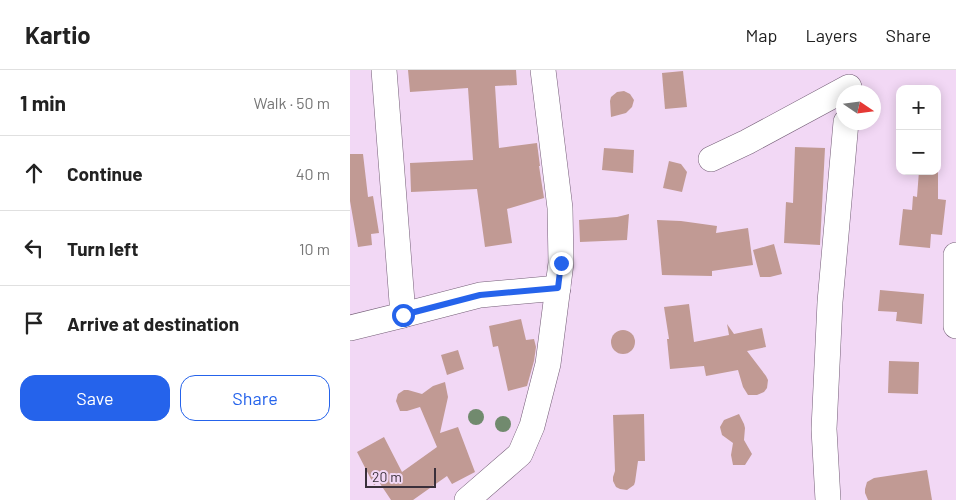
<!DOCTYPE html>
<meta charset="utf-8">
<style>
:root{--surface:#fff;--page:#f2f2f2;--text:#222;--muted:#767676;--line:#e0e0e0;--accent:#2563eb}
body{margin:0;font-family:Barlow,sans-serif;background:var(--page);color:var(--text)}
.controls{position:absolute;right:15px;top:15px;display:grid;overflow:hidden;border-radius:10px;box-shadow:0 2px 12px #0003}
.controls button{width:45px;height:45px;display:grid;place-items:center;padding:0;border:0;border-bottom:1px solid var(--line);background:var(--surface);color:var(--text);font:25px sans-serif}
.compass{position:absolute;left:486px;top:15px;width:45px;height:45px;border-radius:50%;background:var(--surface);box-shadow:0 2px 12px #0003;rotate:103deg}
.scale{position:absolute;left:15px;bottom:12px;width:71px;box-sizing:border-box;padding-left:5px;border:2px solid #3a303b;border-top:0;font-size:14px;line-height:18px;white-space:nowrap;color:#3a303b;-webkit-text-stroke:4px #f2d8f5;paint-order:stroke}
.stop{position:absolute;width:15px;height:15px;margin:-11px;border:4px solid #2563eb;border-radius:50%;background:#fff}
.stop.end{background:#2563eb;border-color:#fff;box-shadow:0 1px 5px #0008}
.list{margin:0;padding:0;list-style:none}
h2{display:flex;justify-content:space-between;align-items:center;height:65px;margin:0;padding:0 20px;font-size:21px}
h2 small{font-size:16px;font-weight:400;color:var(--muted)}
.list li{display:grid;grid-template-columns:32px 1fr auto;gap:15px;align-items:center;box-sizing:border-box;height:75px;padding:0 20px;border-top:1px solid var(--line)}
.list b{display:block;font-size:19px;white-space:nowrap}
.list em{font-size:16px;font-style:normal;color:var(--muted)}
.actions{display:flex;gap:10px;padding:15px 20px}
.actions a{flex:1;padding:11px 0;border:1px solid var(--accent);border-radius:15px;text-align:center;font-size:18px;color:var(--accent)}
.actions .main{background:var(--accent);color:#fff}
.icon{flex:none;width:28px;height:28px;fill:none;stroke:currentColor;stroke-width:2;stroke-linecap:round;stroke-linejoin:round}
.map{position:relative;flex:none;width:606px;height:430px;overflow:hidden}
header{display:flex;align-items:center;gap:30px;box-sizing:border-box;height:70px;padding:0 25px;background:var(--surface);border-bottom:1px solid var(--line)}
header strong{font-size:24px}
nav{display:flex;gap:28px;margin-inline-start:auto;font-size:18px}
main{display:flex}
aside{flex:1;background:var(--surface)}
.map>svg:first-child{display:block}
.building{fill:#c19a94}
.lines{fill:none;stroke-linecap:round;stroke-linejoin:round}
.minor-casing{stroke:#745e77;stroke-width:26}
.minor{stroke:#fff;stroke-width:25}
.tree{fill:#718a6e}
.route{stroke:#2563eb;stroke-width:6}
</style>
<header>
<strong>Kartio</strong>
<nav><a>Map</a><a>Layers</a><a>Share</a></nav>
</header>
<main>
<aside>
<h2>1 min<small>Walk · 50 m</small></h2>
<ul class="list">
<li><svg class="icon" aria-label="ahead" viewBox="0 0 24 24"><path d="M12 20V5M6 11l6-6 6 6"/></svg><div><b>Continue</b></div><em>40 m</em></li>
<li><svg class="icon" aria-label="left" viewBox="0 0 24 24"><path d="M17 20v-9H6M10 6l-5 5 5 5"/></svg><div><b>Turn left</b></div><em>10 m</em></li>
<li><svg class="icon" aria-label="arrive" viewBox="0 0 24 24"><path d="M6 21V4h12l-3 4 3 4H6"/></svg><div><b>Arrive at destination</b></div></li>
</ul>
<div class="actions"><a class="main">Save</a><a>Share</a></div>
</aside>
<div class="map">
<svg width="606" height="430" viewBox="0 0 606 430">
<rect width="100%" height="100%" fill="#f2d8f5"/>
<g class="building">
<path d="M58,0H166L167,15L145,16L149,78L187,73L190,96H189L194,128L157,139L162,173L135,177L127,119L61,122L60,93L123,90L118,18L60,22Z"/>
<path d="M333,1L337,37L315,39L312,3Z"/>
<path d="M274,21L280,24L284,30L282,37L276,43L261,47L260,31L261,27L267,22Z"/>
<path d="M445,77L475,78L470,175L434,173L436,132L443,133Z"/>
<path d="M254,78L284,80L283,103L252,100Z"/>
<path d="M0,84H13L18,127L23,126L29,163L21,164L22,175L8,177L0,131Z"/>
<path d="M319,91L331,94L337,102L332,122L313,118Z"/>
<path d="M569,101H588V129L596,130L592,165L581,164L580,178L549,175L553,139L562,140L563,126L567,127Z"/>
<path d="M279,144L277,170L230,172L229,150L267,147Z"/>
<path d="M307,150L331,151L367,156L366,163L398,158L403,195L362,201V206L312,205Z"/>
<path d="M424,174L432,204L420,207H410L403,180Z"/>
<path d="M530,220L574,224L572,254L546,251L547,242L528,241Z"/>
<path d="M339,234L344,272L379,265L377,254L384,264L412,258L416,277L397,281L416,306L418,310L417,318L414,322L407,325H398L393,317L388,300L356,306L354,296L320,299L317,269H319L314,237Z"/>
<path d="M171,249L176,270L184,269L186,277L184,291L177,316L158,321L148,276L143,277L139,256Z"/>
<circle cx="273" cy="272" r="12"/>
<path d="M108,280L114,299L97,305L91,285Z"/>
<path d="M539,291L569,292L568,324L538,323Z"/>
<path d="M95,312L98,327L90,363L108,357L125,402L102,414L97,406L63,430H41L29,412L24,415L7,382L34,367L52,402L87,377L70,337L57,341H50L46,331L48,324L54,320H58L72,324L83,316Z"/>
<path d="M294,344L295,391H288L285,412L284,415L277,420L270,419L266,417L263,411V407L265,401L263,345Z"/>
<path d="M389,344L394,354L395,358L394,370L402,384L395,395H383L381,385L383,373L372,365L370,357L374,350Z"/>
<path d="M577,400L582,430H518L515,423V419L517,412L524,408Z"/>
</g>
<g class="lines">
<defs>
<g id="minor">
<path d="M361,89L397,72L499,17"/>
<path d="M606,185V256"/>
<path d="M53,245L130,225L208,218"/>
<path d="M0,258L53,245L34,0"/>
<path d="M117,430L170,384L182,356L198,294L211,193L210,138L193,0"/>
<path d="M478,430L474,359L480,232L496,52"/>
</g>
</defs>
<use href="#minor" class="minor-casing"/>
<use href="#minor" class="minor"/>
</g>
<g class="tree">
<circle cx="126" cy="347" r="8"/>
<circle cx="153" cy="354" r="8"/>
</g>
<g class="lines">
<path class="route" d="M53,245L130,225L208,218L211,193"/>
</g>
</svg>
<div class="controls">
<button>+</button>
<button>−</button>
</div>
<svg class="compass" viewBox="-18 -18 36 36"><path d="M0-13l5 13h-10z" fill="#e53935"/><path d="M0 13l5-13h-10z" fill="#767676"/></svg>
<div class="scale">20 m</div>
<div class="stop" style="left:53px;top:245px"></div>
<div class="stop end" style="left:211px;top:193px"></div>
</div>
</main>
